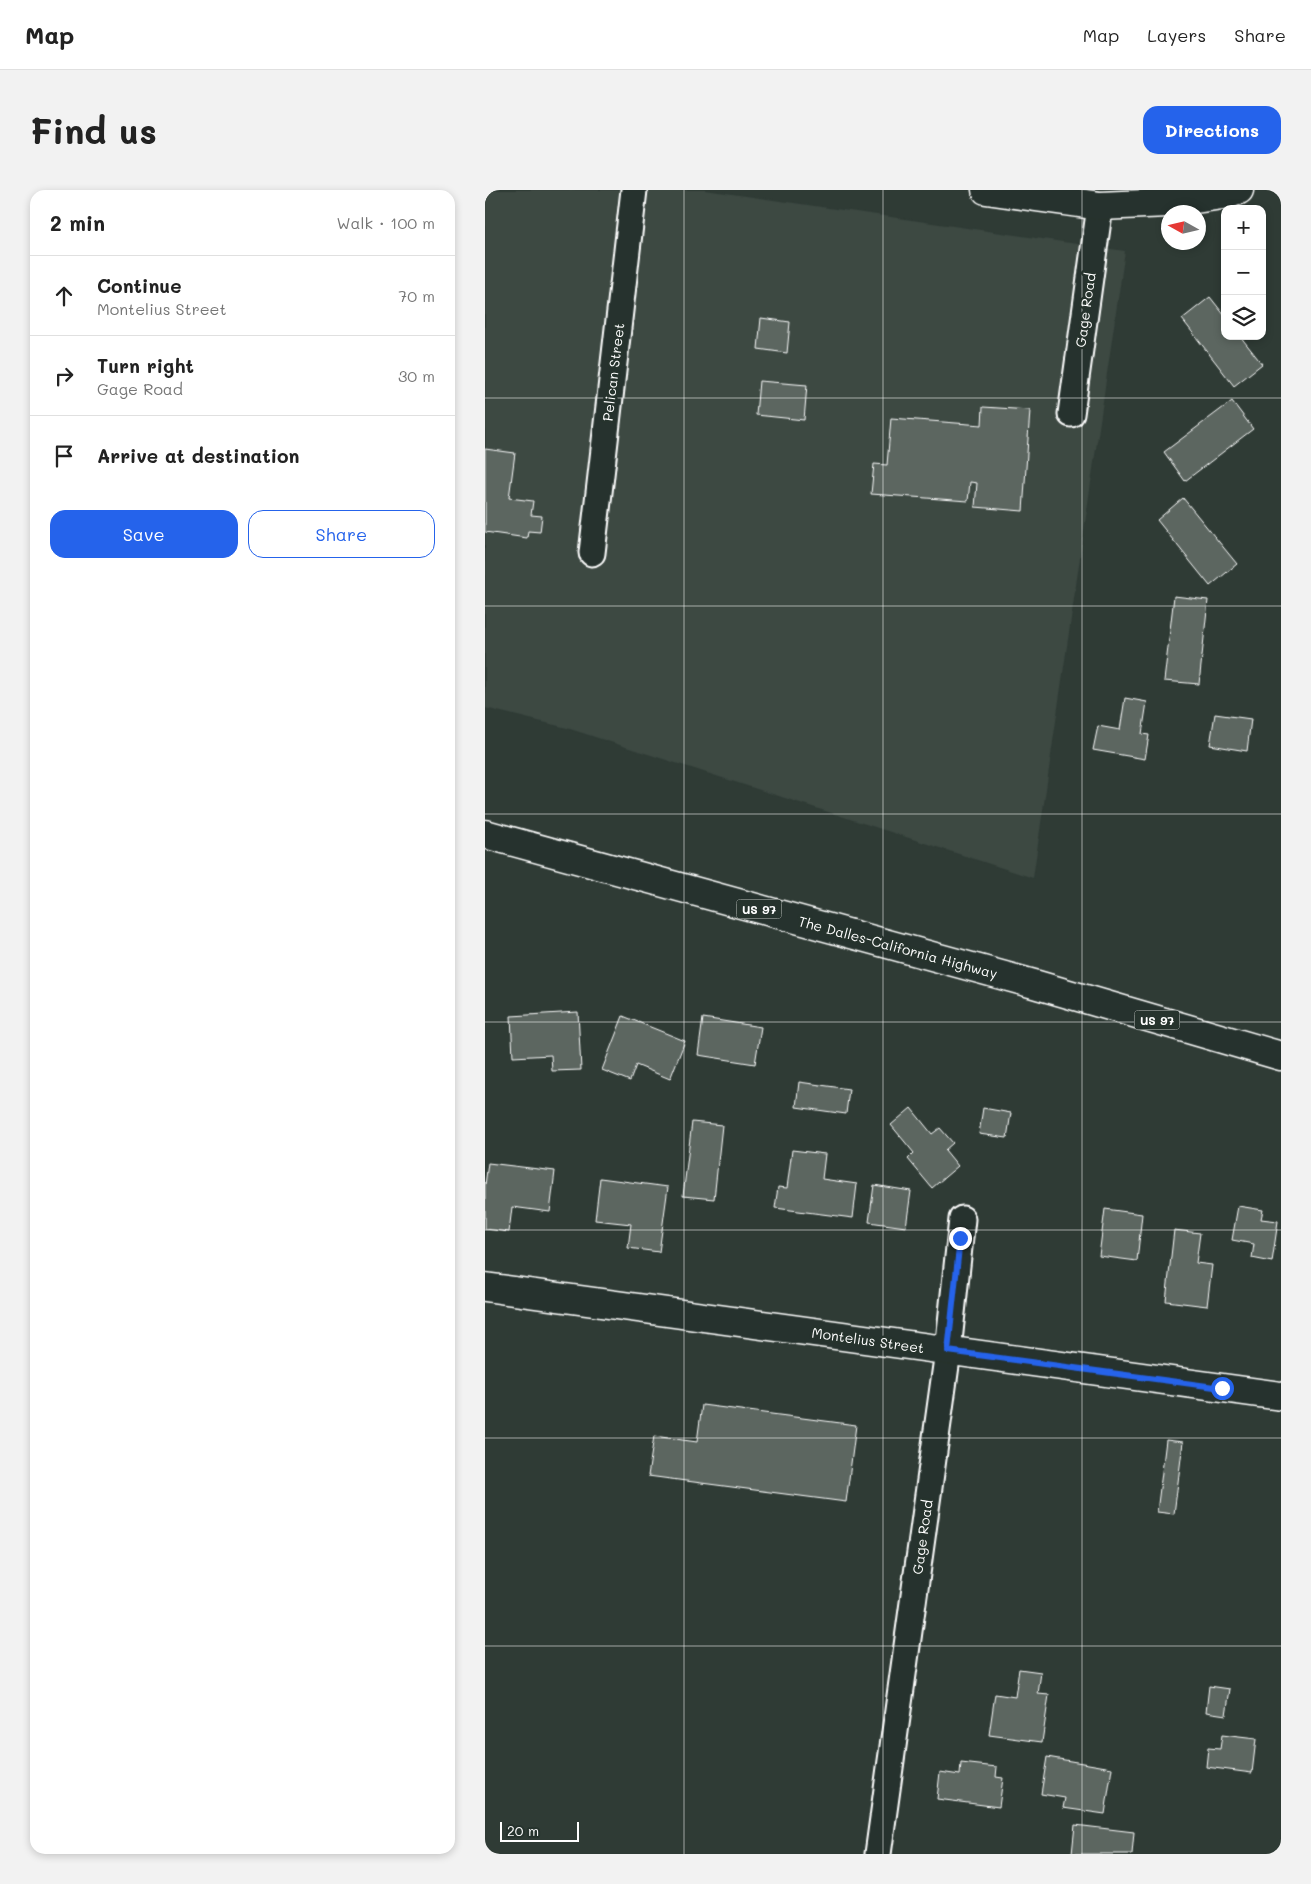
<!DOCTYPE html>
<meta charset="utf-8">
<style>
:root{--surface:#fff;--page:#f2f2f2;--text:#222;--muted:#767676;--line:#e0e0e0;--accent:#2563eb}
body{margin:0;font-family:Mali,sans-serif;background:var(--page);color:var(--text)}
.controls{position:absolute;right:15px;top:15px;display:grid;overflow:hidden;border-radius:10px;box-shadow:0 2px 8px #0003}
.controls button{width:45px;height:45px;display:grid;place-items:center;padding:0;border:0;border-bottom:1px solid var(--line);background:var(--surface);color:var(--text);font:25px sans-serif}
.compass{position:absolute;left:676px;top:15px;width:45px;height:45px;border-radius:50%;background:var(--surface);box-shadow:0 2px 8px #0003;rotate:278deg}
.scale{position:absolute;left:15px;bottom:12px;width:79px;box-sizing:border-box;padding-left:5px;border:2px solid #fff;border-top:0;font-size:14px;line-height:18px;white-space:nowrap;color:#fff;-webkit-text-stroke:4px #26332d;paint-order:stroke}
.stop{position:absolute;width:15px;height:15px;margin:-11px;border:4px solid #2563eb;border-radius:50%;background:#fff}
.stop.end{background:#2563eb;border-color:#fff;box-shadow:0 1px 5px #0008}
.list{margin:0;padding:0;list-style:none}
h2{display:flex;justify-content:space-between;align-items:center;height:65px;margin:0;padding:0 20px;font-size:21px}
h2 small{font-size:16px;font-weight:400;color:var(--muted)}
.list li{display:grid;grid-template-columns:32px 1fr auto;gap:15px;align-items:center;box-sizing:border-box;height:80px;padding:0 20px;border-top:1px solid var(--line)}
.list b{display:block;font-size:19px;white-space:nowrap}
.list p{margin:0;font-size:16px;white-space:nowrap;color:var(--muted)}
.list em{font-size:16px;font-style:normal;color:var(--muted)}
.actions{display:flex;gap:10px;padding:15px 20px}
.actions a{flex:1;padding:11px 0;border:1px solid var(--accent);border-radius:15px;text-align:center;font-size:18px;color:var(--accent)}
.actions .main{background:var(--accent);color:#fff}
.icon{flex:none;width:28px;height:28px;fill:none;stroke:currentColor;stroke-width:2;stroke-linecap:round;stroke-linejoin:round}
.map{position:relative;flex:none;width:796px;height:1664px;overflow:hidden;border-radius:15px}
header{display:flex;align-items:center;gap:30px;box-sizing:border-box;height:70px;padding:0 25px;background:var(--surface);border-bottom:1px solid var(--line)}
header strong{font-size:24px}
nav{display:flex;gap:28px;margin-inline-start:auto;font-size:18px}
.intro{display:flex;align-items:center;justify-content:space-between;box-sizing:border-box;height:120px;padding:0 30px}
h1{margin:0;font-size:35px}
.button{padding:12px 22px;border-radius:15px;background:var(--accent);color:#fff;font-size:18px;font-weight:700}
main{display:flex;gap:30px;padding:0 30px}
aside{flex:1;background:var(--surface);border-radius:15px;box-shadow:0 2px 8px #0003}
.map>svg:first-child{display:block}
.built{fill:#3c4842}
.building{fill:#5b6661;stroke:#fff}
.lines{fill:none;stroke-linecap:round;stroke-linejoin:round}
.street-casing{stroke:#fff;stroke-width:29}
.secondary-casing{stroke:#fff;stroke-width:31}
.highway-casing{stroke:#fff;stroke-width:31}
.street{stroke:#26332d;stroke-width:25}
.secondary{stroke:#26332d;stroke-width:28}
.highway{stroke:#26332d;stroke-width:28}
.route{stroke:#2563eb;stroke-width:6}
.grid{fill:none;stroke:#fff;stroke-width:1;stroke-opacity:0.55}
.labels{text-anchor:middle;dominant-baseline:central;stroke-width:5;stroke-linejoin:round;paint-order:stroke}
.shield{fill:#26332d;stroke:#bec2c0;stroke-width:1}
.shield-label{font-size:12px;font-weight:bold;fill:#fff}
.street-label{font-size:14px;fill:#fff;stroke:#26332d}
</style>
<header>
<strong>Map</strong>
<nav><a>Map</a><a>Layers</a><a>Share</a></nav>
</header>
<div class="intro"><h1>Find us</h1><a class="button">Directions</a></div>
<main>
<aside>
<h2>2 min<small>Walk · 100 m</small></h2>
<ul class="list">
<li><svg class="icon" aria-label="ahead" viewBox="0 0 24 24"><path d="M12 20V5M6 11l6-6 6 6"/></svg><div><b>Continue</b><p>Montelius Street</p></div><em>70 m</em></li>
<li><svg class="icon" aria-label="right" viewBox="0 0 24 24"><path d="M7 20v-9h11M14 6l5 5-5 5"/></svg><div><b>Turn right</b><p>Gage Road</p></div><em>30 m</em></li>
<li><svg class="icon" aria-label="arrive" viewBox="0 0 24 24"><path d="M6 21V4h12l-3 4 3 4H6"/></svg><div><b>Arrive at destination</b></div></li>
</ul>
<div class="actions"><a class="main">Save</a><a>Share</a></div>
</aside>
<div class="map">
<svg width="796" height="1664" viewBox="0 0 796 1664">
<rect width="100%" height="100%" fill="#2f3b35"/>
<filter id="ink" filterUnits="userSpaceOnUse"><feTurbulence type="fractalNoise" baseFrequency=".02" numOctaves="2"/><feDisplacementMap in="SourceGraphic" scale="10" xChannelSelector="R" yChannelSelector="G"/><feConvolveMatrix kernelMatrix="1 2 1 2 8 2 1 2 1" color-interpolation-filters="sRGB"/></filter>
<g filter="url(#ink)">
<path class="built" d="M0,0H220L640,61L548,688L82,538L0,518Z"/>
<g class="building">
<path d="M725,107L740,126V146H755L777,174L749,196L697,129Z"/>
<path d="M276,128L305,132L302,163L273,159Z"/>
<path d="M274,191L322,195L319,230L271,225Z"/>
<path d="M747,211L768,239L700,291L679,262Z"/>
<path d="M498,217L545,220L538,321L490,317L492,293L485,292L483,311L386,304L389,274L402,275L406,228L497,235Z"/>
<path d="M0,259L30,263L24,308L48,311L46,325L57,326L55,342L43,341L42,348L0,342Z"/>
<path d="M698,308L752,374L725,396L672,330Z"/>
<path d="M689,406L723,410L714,494L679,491Z"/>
<path d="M640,508L662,512L657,544L664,545L660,569L608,560L613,536L635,540Z"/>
<path d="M730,524L766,529L762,561L725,555Z"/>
<path d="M93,822L96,880L67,881L66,865L28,867L26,826Z"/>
<path d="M138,826L200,851L185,889L151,875L145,891L117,880Z"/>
<path d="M218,828L276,837L270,874L213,865Z"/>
<path d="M314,892L364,899L361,924L311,917Z"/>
<path d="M426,918L447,944L455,938L468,953L460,960L473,976L447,998L423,969L429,963L406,935Z"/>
<path d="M498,918L526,923L522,948L494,944Z"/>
<path d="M207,932L237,935L229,1009L198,1006Z"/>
<path d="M307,960L340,964L337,989L372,994L368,1028L290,1018L293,997L302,998Z"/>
<path d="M3,973L70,981L65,1022L27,1017L24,1042L0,1039V995Z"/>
<path d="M115,988L183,997L174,1062L143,1058L146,1034L110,1030Z"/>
<path d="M389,995L426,1001L421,1037L384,1032Z"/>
<path d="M753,1016L778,1020L776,1029L793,1031L787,1072L767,1068L769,1054L747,1050Z"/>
<path d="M620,1019L657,1024L652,1071L614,1066Z"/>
<path d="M689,1040L715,1043L711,1073L727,1075L722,1116L681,1111Z"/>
<path d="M217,1215L371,1235L361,1312L163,1286L169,1246L212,1252Z"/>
<path d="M681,1250L698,1252L689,1324L672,1322Z"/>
<path d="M534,1479L556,1482L553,1504L564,1505L557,1552L504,1545L510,1504L530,1507Z"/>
<path d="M724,1496L745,1499L741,1525L721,1522Z"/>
<path d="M737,1545L771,1549L767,1583L721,1577L723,1558L735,1559Z"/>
<path d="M562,1567L627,1578L620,1624L578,1618L580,1608L556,1604Z"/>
<path d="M476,1573L512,1577L511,1587L518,1588L514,1617L452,1609L455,1582L475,1585Z"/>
<path d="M590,1635L649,1642L647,1664H587Z"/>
</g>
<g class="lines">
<defs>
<g id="street">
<path d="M586,224L615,16"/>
<path d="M107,363L149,0"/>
<path d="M393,1664L463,1161L477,1029"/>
</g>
<g id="secondary">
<path d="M501,0L615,16L683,13L744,4L754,0"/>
<path d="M0,1097L796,1206"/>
</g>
<path id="highway" d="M0,644L549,794L796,866"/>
</defs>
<use href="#street" class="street-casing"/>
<use href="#secondary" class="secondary-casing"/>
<use href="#highway" class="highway-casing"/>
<use href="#street" class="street"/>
<use href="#secondary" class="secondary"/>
<use href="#highway" class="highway"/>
</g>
</g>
<g class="lines" filter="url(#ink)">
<path class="route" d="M475,1048L463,1161L737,1198"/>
</g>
<path class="grid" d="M199,0V1664M398,0V1664M597,0V1664M0,208H796M0,416H796M0,624H796M0,832H796M0,1040H796M0,1248H796M0,1456H796"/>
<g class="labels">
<g class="shield">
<rect x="251.5" y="709.5" width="45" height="19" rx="4"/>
<rect x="649.5" y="820.5" width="45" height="19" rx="4"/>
</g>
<g class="shield-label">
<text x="274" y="719">US 97</text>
<text x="672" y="830">US 97</text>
</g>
<g class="street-label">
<text transform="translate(600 120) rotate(-82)">Gage Road</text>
<text transform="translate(128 182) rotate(-83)">Pelican Street</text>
<text transform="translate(413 757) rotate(15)">The Dalles-California Highway</text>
<text transform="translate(383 1150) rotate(8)">Montelius Street</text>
<text transform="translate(437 1347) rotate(-82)">Gage Road</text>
</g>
</g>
</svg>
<div class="controls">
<button>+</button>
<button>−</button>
<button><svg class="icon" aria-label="layers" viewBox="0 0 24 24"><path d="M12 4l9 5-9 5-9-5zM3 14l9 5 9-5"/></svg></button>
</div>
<svg class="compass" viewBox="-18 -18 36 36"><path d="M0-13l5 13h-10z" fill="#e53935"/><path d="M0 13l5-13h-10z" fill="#767676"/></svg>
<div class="scale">20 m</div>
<div class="stop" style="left:737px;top:1198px"></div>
<div class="stop end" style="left:475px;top:1048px"></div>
</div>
</main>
